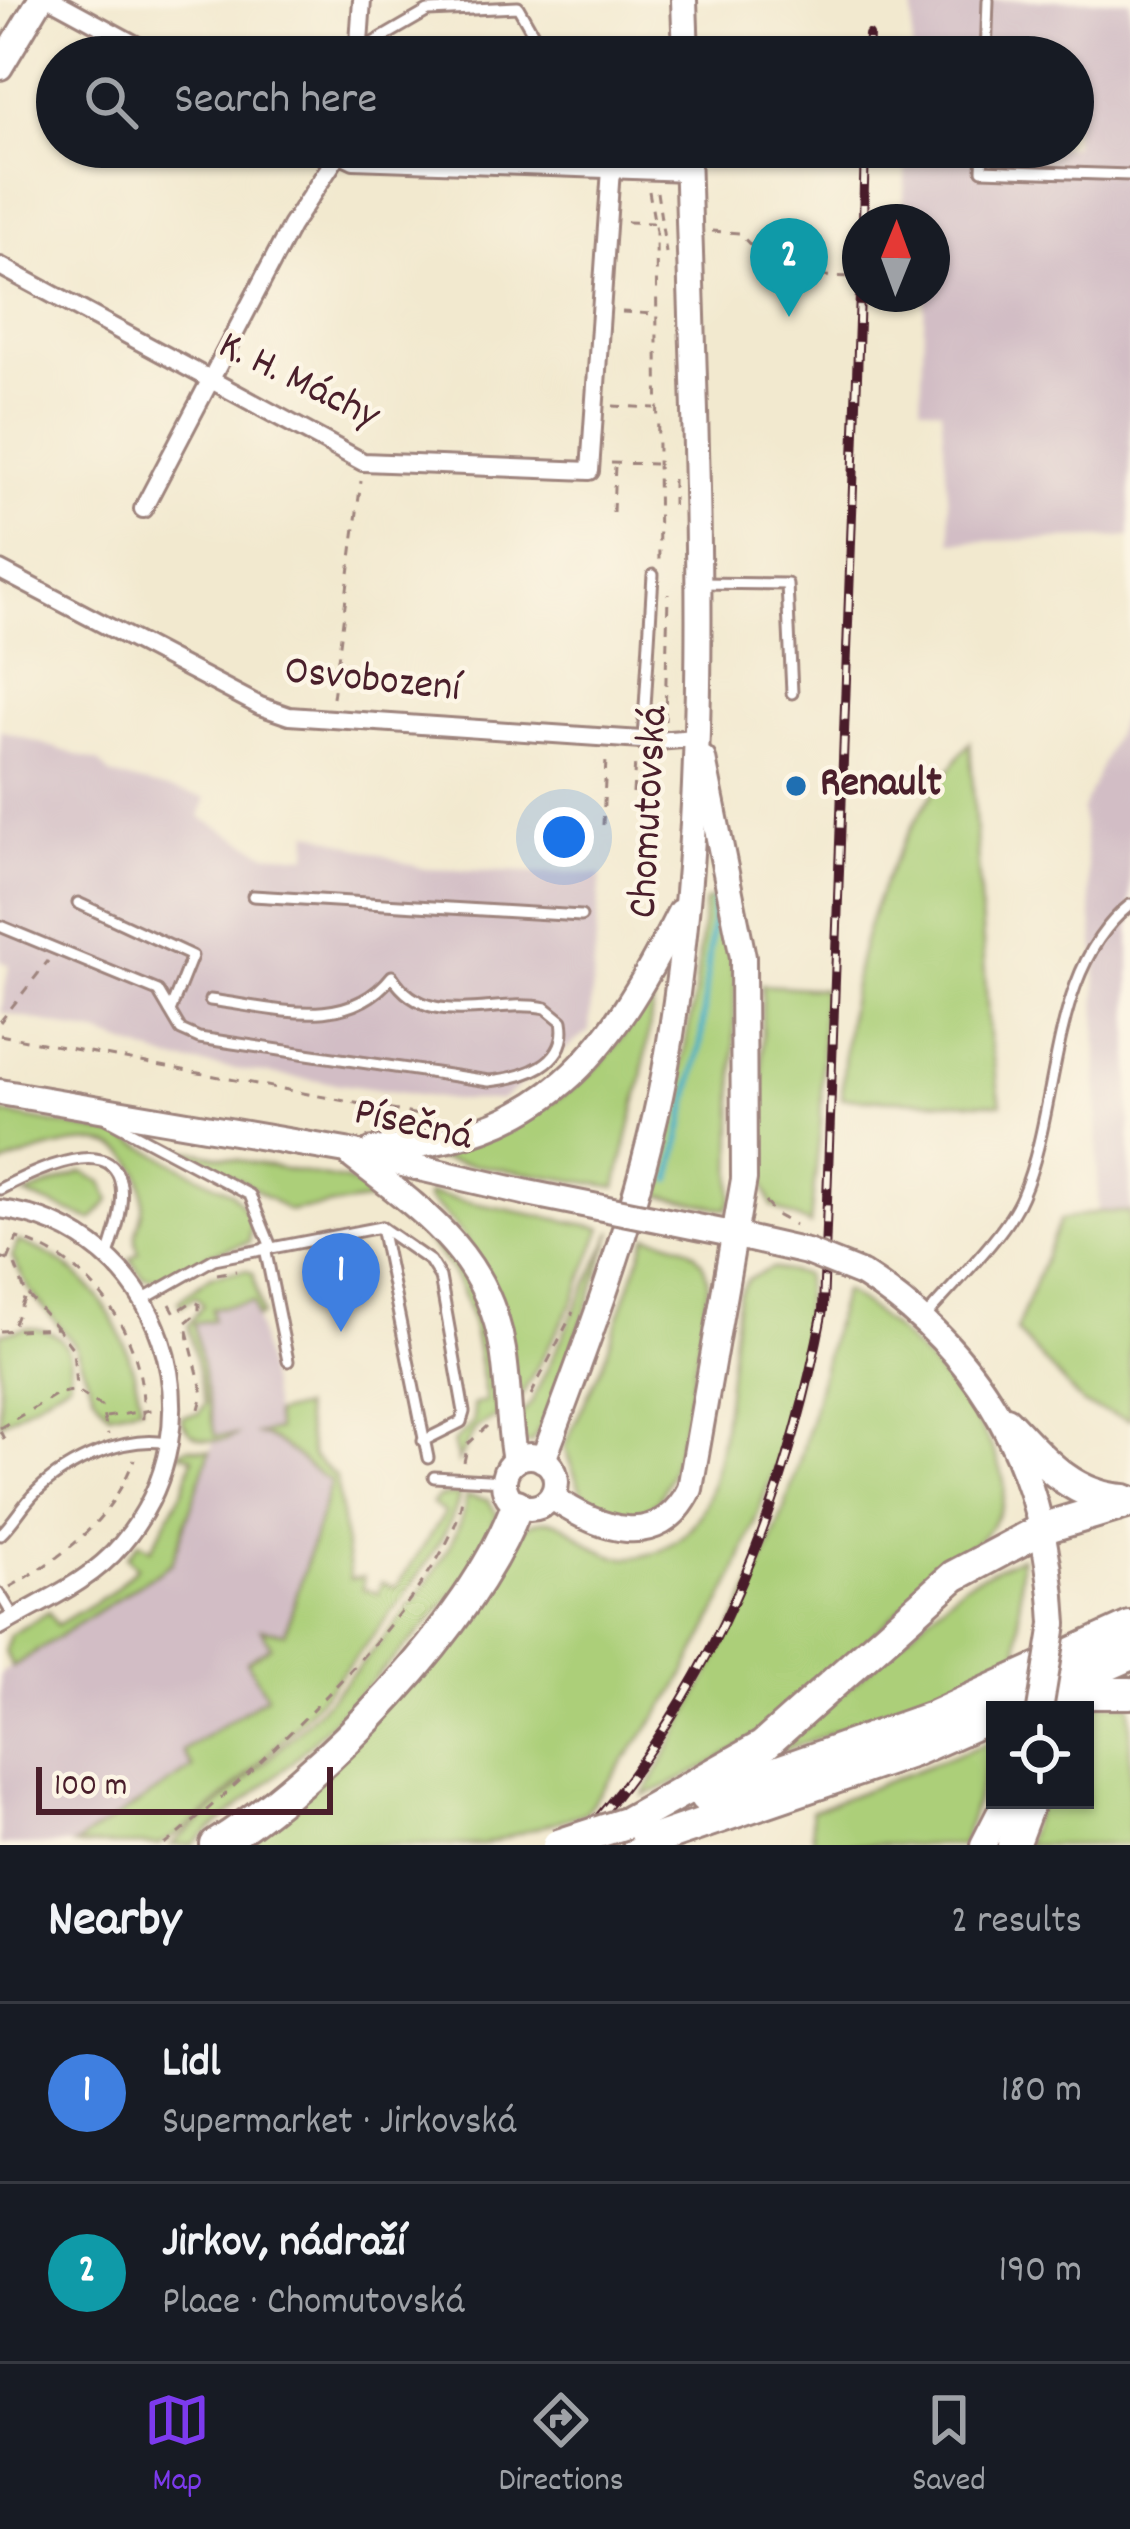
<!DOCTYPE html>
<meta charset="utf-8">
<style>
:root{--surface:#171b24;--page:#20242c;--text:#f1f3f6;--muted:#9ea1a6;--line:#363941;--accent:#7c3aed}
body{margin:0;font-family:Dekko,sans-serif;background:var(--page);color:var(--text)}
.controls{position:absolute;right:36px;bottom:36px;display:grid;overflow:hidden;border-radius:0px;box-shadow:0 3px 9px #0004}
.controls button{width:108px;height:108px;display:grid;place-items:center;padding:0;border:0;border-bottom:3px solid var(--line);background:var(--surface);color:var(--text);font:60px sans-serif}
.compass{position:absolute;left:842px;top:204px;width:108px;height:108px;border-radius:50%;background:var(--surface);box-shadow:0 3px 9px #0004;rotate:1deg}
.scale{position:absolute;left:36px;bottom:30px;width:297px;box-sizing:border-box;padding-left:12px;border:6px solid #4a1f2b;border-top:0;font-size:33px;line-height:42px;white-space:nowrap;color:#4a1f2b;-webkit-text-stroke:9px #fcf5e5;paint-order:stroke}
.you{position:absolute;left:564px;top:837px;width:42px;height:42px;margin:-30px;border:9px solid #fff;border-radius:50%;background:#1a73e8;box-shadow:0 0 0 18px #1a73e833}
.badge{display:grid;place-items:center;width:78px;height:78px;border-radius:50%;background:var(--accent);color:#fff;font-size:39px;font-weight:700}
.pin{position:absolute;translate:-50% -99px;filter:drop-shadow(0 3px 6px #0008)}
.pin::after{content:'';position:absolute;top:63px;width:42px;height:36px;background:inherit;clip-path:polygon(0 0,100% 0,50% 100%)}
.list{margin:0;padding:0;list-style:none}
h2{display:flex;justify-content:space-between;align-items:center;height:156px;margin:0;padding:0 48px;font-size:51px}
h2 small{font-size:39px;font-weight:400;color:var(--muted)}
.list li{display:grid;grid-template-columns:78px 1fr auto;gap:36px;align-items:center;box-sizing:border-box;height:180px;padding:0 48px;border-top:3px solid var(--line)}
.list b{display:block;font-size:45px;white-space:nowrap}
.list p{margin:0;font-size:39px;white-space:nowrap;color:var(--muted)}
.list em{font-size:39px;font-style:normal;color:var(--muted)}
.icon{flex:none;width:66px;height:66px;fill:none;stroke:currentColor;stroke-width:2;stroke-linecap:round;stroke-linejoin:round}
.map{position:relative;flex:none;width:1130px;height:1845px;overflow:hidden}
.search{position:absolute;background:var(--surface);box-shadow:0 3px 9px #0004;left:36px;right:36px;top:36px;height:132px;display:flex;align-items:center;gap:30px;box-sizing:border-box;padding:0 42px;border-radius:66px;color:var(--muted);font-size:45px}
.sheet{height:516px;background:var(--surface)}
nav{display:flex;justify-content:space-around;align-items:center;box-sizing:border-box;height:168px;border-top:3px solid var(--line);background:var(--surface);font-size:33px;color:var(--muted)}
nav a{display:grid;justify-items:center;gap:6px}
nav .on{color:var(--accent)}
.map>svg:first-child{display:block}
.industrial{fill:#d2bdc5}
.green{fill:#accf79;stroke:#7b7752;stroke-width:3}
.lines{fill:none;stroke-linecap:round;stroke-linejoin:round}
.stream{stroke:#45afc4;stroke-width:6}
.lane-casing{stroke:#9e847d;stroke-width:15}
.street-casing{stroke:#9e847d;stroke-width:22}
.secondary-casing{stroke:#9e847d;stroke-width:30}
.highway-casing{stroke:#9e847d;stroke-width:36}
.path{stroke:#9e847d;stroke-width:3;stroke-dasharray:9 9;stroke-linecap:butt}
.lane{stroke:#fff;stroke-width:9}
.street{stroke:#fff;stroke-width:16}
.secondary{stroke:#fff;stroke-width:24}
.highway{stroke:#fff;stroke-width:30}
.rail-casing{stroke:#4a1f2b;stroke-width:10}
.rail{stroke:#fcf5e5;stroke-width:6;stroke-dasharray:18;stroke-linecap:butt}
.secondary-bridge-casing{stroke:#9e847d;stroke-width:30;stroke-linecap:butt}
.highway-bridge-casing{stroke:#9e847d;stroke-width:36;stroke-linecap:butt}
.secondary-bridge{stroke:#fff;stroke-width:24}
.highway-bridge{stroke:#fff;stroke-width:30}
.poi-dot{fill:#1f6fb2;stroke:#fcf5e5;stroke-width:4.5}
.labels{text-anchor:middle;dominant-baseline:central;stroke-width:9;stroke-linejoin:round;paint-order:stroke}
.street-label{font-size:42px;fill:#4a1f2b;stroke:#fcf5e5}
.poi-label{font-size:42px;font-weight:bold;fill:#4a1f2b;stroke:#fcf5e5;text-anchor:start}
</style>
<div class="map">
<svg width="1130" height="1845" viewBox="0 0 1130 1845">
<rect width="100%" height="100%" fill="#fcf5e5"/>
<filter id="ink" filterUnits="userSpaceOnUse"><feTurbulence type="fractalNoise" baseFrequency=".00833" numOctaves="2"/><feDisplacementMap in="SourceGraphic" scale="24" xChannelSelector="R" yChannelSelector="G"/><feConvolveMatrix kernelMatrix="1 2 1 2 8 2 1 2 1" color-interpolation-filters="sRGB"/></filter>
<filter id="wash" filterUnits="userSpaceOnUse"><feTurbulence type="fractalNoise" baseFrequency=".004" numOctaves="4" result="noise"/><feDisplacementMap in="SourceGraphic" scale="48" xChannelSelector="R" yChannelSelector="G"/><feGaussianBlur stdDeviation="2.7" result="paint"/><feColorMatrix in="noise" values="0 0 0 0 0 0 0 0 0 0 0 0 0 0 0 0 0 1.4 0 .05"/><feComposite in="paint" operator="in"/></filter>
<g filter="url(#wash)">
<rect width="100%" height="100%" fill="#f2e9cf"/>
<g class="industrial">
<path d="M913,0H1130V537L952,542L941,409L921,406L925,294H932V222H902L907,147H1073V57H912Z"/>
<path d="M1130,697V1212H1098L1096,963L1082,811Z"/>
<path d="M0,730L99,762L111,775L206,798L200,817L266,853L308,856L309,831L424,869L601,874L589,1031L501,1100H452L171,1060L101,1035L1,1012L9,965L0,961Z"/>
<path d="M253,1301L275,1418L332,1480L267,1696L184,1751L194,1767L74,1845H0V1674L172,1563L215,1437L194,1323L211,1309Z"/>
</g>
<g class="green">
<path d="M970,742L989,1036L1001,1104L842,1098C847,954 880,856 970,742Z"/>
<path d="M716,897L721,898L735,983L732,1199L727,1209L657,1195L695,994L705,901Z"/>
<path d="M762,985L823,989L821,1122L810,1225L772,1206L762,1180Z"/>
<path d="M655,988L642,1078L616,1187L436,1159L438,1151C548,1114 593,1091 655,988Z"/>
<path d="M0,1113L122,1136L232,1193L251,1217L249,1242L210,1254L170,1279L144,1278L130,1259L139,1252C130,1232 143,1222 143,1200C142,1111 46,1147 0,1166Z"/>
<path d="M172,1147L347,1181L396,1201L468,1275L494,1339L498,1416L475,1429L458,1462L453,1443L474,1422L473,1405L486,1401C468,1296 469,1261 373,1200L289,1211L242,1181Z"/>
<path d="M83,1172L102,1182L110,1200L92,1220L25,1195Z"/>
<path d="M428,1194L602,1228L574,1300L513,1411C498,1329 498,1254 427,1199Z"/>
<path d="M1098,1212H1130V1420L1084,1405L1016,1331L1060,1220Z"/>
<path d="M613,1230L552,1408L531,1443L521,1442L515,1421L531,1403Z"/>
<path d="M647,1236C679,1242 706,1248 708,1286C701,1327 681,1479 655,1503C633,1523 610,1515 586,1504L564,1447L603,1363Z"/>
<path d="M18,1241C94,1267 129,1330 141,1406L109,1413L94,1395L74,1344L30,1291L12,1257Z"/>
<path d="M772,1268L805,1275V1339L795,1387L774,1470L733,1579L676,1691L585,1813L482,1845H250L327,1772L523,1528C560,1506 574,1539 604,1552C636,1567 676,1548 695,1522C728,1479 727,1352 739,1294L748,1279Z"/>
<path d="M246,1270L253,1273L262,1315L257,1318L253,1302L212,1308L213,1320L194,1323L215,1436L236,1435C218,1447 184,1440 182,1417L199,1413L205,1403L188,1325L203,1305L196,1296L181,1306L178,1301L211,1276Z"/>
<path d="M843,1291C892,1318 1014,1437 1004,1498C1002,1514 990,1527 981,1538C872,1626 779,1747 644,1795C693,1703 745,1613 782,1514C809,1441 822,1365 843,1291Z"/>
<path d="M25,1328C61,1328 74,1346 69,1381L0,1424V1334Z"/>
<path d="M302,1407L312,1456L336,1477L350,1579L363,1577V1589L378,1593L381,1582L396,1588L445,1513L432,1504L439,1497L459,1494C455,1560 222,1823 157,1845C135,1845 97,1845 74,1845L193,1768L183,1751L267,1696L247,1661L271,1646L261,1629L285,1633L331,1481C303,1467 290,1444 258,1434L277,1430L274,1414Z"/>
<path d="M189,1447L210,1451L172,1563L12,1667L5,1651L10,1635L49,1612L57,1625L112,1592L137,1567L127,1557L139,1542L151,1549L184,1488L193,1457L178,1453Z"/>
<path d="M466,1496L488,1500L497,1514L474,1570L414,1638L291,1763L192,1845H171C243,1789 463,1584 466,1496Z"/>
<path d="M1021,1557L1018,1659L774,1755L964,1584Z"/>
<path d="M1096,1703L1130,1704V1845H1025L1040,1800H1085V1710Z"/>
<path d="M995,1740L962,1845H814L811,1811Z"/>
</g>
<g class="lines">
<path class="stream" d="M671,1180L701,1042L714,901"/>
</g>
</g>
<g filter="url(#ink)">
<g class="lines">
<defs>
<g id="lane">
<path d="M359,51L428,11L518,7L539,44L553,57"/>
<path d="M986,57L988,0"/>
<path d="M983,147L982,170L1130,175"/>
<path d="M606,169L607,147"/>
<path d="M700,583L787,584L792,693"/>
<path d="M643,740L653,575"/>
<path d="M253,896L581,916"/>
<path d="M78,903L192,956L170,1011"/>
<path d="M0,926L158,991L181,1030L199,1038L489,1081C523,1078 570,1064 562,1021L546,1008C494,997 427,1033 392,976C347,1033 274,1008 210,1000"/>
<path d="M107,1119L250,1195L271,1247"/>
<path d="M0,1189C82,1146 152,1133 108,1255"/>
<path d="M381,1227L428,1458"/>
<path d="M265,1248L288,1361"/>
<path d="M142,1300L214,1259L381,1227L430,1261L440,1277L464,1412L461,1422L423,1441"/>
<path d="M923,1320C951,1286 1006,1235 1022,1196C1061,1105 1048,970 1130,905"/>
<path d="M434,1477L504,1481"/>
<path d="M0,1535C14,1522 23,1504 37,1491C68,1461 125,1435 167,1443"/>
<path d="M0,1594L14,1617"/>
</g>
<g id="street">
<path d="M53,0L158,57"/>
<path d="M358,57L362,0"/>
<path d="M327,147L354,160L688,172"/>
<path d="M0,266L363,462L590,471L611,169"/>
<path d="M143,509L291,226L339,153"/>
<path d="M0,570L260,706L289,716L656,741L696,738"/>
<path d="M0,1209C163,1230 225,1423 121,1545C89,1583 42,1601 0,1626"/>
</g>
<g id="secondary">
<path d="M684,0L686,57"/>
<path d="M0,67L40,0"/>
<path d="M0,1092L346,1151L528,1193"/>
<path d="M373,1150C547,1139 607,1057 680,912"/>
<path d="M353,1157C423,1211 488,1255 503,1350C509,1387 508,1424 515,1461"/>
<path d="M724,1233L807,1252"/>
<path d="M862,1274C989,1355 1047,1477 1054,1624"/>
<circle cx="530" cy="1482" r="26"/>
<path d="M543,1460C591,1333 640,1204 665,1071C718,775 694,447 687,147"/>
<path d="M552,1497C598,1529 659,1553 690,1489L744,1179L743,957L703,759"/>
<path d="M983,1845L1006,1800"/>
</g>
<g id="highway">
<path d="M1006,1422C1040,1458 1071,1497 1124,1500"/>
<path d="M1062,1705L1090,1693H1130"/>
<path d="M1006,1710L1130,1655"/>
<path d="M705,1797L932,1717L1130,1627"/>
<path d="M626,1823L763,1746L954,1576L1044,1528L1130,1502"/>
<path d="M216,1845C322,1779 474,1623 517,1505"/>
<path d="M639,1845L911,1752L995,1715"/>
<path d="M1013,1845L1030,1800"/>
</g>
</defs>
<use href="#lane" class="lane-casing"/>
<use href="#street" class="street-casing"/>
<use href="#secondary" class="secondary-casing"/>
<use href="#highway" class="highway-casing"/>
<g class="path">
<path d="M649,191L656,232L659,564"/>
<path d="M657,192L666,253"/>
<path d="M627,222L653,223"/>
<path d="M712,231L739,233L779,275L854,277"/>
<path d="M622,312L654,314"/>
<path d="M613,406L655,408"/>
<path d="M611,463L655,464"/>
<path d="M673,479V505"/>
<path d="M613,512L615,465"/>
<path d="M333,698L361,481"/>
<path d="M665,721L668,594"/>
<path d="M633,793L635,761"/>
<path d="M603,825L606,759"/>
<path d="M0,1022L48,961"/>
<path d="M0,1035L434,1118"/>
<path d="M765,1202L776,1215L795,1225"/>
<path d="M0,1257L14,1262L26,1294L13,1326"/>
<path d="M8,1260L17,1238C95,1261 152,1345 142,1427"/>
<path d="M217,1274L236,1271"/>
<path d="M28,1295L57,1328"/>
<path d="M170,1304L175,1313L193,1301L199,1304V1312L185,1323L203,1394L199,1409L191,1411"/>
<path d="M0,1331L57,1328L73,1349L76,1388"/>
<path d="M531,1395L573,1312"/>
<path d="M106,1417L151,1410"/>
<path d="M0,1428L57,1394L76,1390L101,1406L108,1435"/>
<path d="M0,1431L5,1441"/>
<path d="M464,1462L468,1444L487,1426"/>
<path d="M10,1587C66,1555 111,1521 134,1459"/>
<path d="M165,1845C237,1789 458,1584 462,1496"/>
</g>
<use href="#lane" class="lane"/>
<use href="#street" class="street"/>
<use href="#secondary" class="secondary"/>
<use href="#highway" class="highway"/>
<defs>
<g id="rail">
<path d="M868,57L869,35"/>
<path d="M863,222L865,147"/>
<path d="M575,1845C712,1693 785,1510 823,1310L860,294"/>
</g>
</defs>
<use href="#rail" class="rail-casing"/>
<use href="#rail" class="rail"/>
<defs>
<g id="secondary-bridge">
<path d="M528,1193L722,1232"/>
<path d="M807,1252L862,1274"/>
<path d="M1040,1710L1054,1624"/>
</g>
<path id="highway-bridge" d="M558,1845L626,1823"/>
</defs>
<use href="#secondary-bridge" class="secondary-bridge-casing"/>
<use href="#highway-bridge" class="highway-bridge-casing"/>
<use href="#secondary-bridge" class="secondary-bridge"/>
<use href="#highway-bridge" class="highway-bridge"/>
</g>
</g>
<circle class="poi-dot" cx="796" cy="786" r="12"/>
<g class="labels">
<g class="street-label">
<text transform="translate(298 383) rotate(26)">K. H. Máchy</text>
<text transform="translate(372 682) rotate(6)">Osvobození</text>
<text transform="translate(651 812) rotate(-87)">Chomutovská</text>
<text transform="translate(413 1127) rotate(13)">Písečná</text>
</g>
<g class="poi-label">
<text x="820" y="786">Renault</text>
</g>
</g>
</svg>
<div class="controls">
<button><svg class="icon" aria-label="locate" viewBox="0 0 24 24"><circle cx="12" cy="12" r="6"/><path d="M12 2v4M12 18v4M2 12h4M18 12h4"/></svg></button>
</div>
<svg class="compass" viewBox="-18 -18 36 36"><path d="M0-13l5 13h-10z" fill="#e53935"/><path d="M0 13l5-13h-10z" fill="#9ea1a6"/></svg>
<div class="scale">100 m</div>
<div class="you"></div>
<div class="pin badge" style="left:341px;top:1332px;background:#3f7fe0">1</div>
<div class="pin badge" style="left:789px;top:317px;background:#0f9aa8">2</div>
<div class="search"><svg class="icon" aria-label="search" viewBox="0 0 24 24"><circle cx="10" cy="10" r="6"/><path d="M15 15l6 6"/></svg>Search here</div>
</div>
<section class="sheet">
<h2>Nearby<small>2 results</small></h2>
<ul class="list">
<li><span class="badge" style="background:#3f7fe0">1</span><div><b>Lidl</b><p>Supermarket · Jirkovská</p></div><em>180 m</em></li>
<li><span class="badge" style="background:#0f9aa8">2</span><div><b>Jirkov, nádraží</b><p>Place · Chomutovská</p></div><em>190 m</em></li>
</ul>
</section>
<nav>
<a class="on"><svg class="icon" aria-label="map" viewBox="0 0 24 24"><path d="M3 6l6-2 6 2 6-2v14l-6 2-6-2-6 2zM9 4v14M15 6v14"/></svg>Map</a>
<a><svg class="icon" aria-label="directions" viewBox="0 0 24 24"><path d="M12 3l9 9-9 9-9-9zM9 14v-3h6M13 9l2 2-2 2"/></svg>Directions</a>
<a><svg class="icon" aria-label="saved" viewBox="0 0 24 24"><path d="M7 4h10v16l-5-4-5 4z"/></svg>Saved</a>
</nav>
